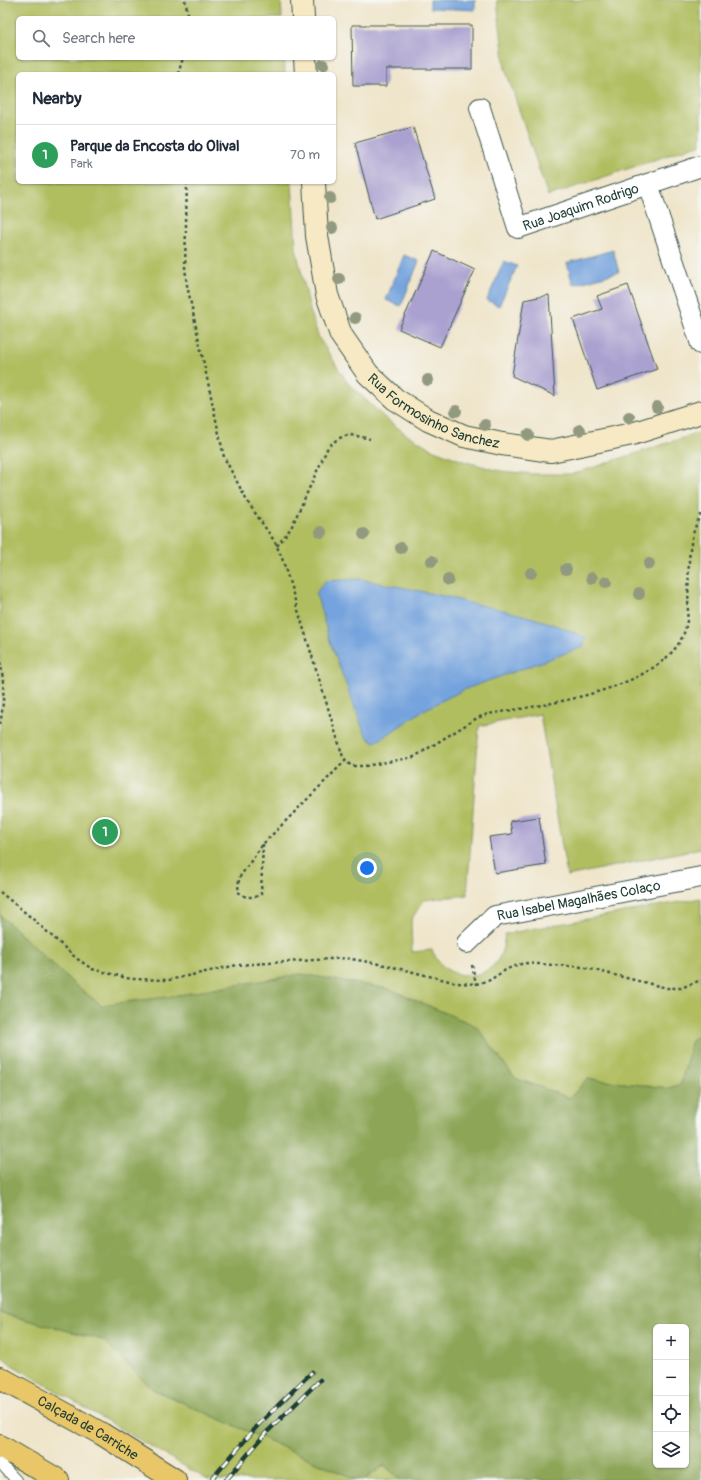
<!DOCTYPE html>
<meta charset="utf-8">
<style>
:root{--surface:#fff;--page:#f2f2f3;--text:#1f2937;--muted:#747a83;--line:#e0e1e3;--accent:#db2777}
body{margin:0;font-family:Pangolin,sans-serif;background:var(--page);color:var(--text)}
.controls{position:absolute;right:12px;bottom:12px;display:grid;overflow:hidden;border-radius:6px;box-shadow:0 1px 3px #0004}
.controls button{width:36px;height:36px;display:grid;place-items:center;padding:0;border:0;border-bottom:1px solid var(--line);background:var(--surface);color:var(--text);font:20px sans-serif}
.you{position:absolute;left:367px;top:868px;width:14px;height:14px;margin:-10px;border:3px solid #fff;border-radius:50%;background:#1a73e8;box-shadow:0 0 0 6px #1a73e833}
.badge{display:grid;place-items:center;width:26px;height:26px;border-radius:50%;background:var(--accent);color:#fff;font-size:13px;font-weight:700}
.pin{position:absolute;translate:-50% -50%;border:2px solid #fff;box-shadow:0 1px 4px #0006}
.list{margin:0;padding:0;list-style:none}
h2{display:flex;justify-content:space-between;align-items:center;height:52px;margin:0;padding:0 16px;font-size:17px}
h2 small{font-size:13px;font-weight:400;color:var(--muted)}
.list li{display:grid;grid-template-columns:26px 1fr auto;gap:12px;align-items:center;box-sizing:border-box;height:60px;padding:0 16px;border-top:1px solid var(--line)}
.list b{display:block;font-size:15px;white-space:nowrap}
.list p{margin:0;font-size:13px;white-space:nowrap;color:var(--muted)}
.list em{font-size:13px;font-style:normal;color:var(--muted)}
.icon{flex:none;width:22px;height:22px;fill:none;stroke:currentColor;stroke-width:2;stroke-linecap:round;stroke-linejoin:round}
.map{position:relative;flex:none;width:701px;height:1480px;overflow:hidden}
.search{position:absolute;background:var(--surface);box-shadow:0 1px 3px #0004;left:16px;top:16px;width:320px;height:44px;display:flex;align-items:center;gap:10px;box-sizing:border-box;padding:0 14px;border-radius:6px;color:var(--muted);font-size:15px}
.panel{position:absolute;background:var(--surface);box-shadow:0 1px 3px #0004;left:16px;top:72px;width:320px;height:112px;border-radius:6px}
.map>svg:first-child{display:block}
.green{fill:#b1be61;stroke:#687e4a}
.forest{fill:#8ca557;stroke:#567146;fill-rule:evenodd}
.water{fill:#74a3dd;stroke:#4a7088}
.building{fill:#aaa1d0}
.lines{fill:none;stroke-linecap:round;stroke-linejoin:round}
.lane-casing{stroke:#3e564a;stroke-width:12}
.street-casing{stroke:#3e564a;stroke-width:22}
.secondary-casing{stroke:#3e564a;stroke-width:24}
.highway-casing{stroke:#3e564a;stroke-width:24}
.path{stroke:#3e564a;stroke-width:2.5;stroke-dasharray:3 3;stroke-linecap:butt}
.lane{stroke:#fff;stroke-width:10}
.street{stroke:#fff;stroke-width:20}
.secondary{stroke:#f6e9c3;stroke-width:22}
.highway{stroke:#e9c769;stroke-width:22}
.rail-casing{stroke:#1f3d34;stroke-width:4.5}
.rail{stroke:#f6f6f2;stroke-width:3;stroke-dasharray:9;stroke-linecap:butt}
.tree{fill:#919a7e}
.labels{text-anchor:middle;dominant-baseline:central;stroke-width:4;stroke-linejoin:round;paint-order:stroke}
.street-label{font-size:14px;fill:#1f3d34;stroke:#f6f6f2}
</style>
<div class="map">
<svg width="701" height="1480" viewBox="0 0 701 1480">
<rect width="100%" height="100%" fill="#f6f6f2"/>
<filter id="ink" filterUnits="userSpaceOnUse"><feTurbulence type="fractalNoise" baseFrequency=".025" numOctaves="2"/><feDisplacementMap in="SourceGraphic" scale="8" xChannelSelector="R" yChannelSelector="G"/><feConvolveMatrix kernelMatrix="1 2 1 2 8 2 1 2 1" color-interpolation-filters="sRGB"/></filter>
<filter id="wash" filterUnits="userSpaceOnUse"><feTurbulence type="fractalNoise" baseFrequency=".012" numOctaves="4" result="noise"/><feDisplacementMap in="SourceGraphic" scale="16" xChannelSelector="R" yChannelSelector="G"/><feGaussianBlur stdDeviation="0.9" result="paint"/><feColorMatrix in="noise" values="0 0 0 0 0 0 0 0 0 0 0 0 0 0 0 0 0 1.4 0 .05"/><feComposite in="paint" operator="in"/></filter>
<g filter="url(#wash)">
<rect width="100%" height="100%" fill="#efe5ca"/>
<g class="green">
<path d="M0,0H281L282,18H18V58H284L285,74H18V182H292L296,249L311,314L319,338L347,382L386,419L406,434L434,450L466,462L500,471L534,474H573L701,432V848L567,876L540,714L479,726L467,895L424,900L411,920L412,952L432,950C434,954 436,958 438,961C453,981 487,980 499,958C503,950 504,942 505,934L701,898V1035L692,1039L681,1084L669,1088L587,1079L570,1098L515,1078L476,1026L389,989L301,974L167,997L101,1005L75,985L0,915Z"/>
<path d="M497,0H701V144L548,196L505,68Z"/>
<path d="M0,1313L103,1340L152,1389L357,1480H208L12,1365L0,1355Z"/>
<path d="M384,1465L401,1480H364Z"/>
</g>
<path class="forest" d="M0,915L75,985L101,1005L167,997L301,974L389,989L476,1026L515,1078L570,1098L587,1079L669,1088L681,1084L692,1039L701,1035V1480H401L384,1465L364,1480H357L152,1389L103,1340L0,1313ZM656,1327H686V1465H656Z"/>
<g class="water">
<path d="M430,0H475V10L430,8Z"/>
<path d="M613,250L619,272L573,285L567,263Z"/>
<path d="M404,255L419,261L401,306L386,300Z"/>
<path d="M504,261L517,266L499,306L487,300Z"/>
<path d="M359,579C398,586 437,594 475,604C514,612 551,621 586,638L583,647L463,690L422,711L381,739L374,742L369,739L363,729L330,642L316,593L325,581Z"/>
</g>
<g id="blocks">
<g class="building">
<path d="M352,25H472V69H386V86H353Z"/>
<path d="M413,127L435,199L375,219L355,143Z"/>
<path d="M434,251L475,270L440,347L399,329Z"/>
<path d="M628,285L657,369L597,390L573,319L602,309L597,296Z"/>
<path d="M549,295L555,396L512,376L524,300Z"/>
<path d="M539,817L546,865L495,873L489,837L512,834L510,821Z"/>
</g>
</g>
</g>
<g filter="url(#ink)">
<use href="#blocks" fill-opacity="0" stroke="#3e564a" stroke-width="1"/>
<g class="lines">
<defs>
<path id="lane" d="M0,1463L16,1480"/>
<g id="street">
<path id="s1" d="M480,108L518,228L701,166"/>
<path d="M648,184L701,344"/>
<path id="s2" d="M467,943L495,916L701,877"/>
</g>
<g id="secondary">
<path d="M302,0L303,18"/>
<path d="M305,58L306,74"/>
<path id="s3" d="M314,182L317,236L327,295L341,335L368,374L395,399L428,420L464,436L502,444L551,451L632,434L701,412"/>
</g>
<g id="highway">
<path id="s4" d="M0,1378L102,1434L175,1480"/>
<path d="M0,1446L58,1480"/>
</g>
</defs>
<use href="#lane" class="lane-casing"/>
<use href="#street" class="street-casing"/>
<use href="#secondary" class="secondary-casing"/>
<use href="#highway" class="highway-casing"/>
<g class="path">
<path d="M185,0L189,18"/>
<path d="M178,74L183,58"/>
<path d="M187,182L185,267L187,285L224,457L247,501L275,542L282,558L343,757L351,766H365L414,757L477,718L488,714C542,705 680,689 687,620C691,584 683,547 701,514"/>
<path d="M277,546L291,528L328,447C344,432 350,434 370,439"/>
<path d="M0,662C5,684 4,703 0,724"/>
<path d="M263,844L261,894L255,897H246L238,892L239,878L263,844L346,760"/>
<path d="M0,892L33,919L76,958L92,969L131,979L169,980L237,965L346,958L385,965L457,983L476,984L490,980L507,969L524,963L582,967L667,988H681L701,980"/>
<path d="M472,965L476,984"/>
</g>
<use href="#lane" class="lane"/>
<use href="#street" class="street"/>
<use href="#secondary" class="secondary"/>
<use href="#highway" class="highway"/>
<defs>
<g id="rail">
<path d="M211,1480L258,1425L312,1372"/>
<path d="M226,1480L266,1433L320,1380"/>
</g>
</defs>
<use href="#rail" class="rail-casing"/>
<use href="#rail" class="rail"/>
</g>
<g class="tree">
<circle cx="323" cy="65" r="6"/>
<circle cx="330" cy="198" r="6"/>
<circle cx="332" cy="228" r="6"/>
<circle cx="339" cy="279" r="6"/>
<circle cx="355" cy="318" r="6"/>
<circle cx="428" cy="380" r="6"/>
<circle cx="657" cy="407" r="6"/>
<circle cx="456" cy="411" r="6"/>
<circle cx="629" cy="417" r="6"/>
<circle cx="485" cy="425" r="6"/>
<circle cx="580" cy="430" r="6"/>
<circle cx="528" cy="435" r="6"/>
<circle cx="321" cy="532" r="6"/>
<circle cx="364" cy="534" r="6"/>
<circle cx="401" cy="548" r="6"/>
<circle cx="432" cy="561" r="6"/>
<circle cx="649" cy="564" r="6"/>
<circle cx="566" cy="569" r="6"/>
<circle cx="531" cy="573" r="6"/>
<circle cx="592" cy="578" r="6"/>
<circle cx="448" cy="580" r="6"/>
<circle cx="606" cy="582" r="6"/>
<circle cx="639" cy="594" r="6"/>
</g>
</g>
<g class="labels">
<g class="street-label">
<text stroke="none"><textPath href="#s1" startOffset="192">Rua Joaquim Rodrigo</textPath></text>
<text stroke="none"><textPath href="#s3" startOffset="281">Rua Formosinho Sanchez</textPath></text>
<text stroke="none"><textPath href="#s2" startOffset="124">Rua Isabel Magalhães Colaço</textPath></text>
<text stroke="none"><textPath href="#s4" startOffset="101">Calçada de Carriche</textPath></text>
</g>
</g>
</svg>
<div class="controls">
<button>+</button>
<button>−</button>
<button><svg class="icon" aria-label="locate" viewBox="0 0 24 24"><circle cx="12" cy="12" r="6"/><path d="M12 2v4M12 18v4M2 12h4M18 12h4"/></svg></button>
<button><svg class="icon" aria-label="layers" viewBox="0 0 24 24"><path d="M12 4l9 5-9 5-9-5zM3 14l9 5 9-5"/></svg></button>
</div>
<div class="you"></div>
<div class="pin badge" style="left:105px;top:832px;background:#2e9e5b">1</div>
<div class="search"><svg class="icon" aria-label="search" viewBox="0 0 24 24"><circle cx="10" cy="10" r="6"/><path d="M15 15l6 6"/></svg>Search here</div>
<section class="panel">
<h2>Nearby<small></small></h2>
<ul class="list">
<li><span class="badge" style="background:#2e9e5b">1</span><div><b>Parque da Encosta do Olival</b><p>Park</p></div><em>70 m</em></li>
</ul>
</section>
</div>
